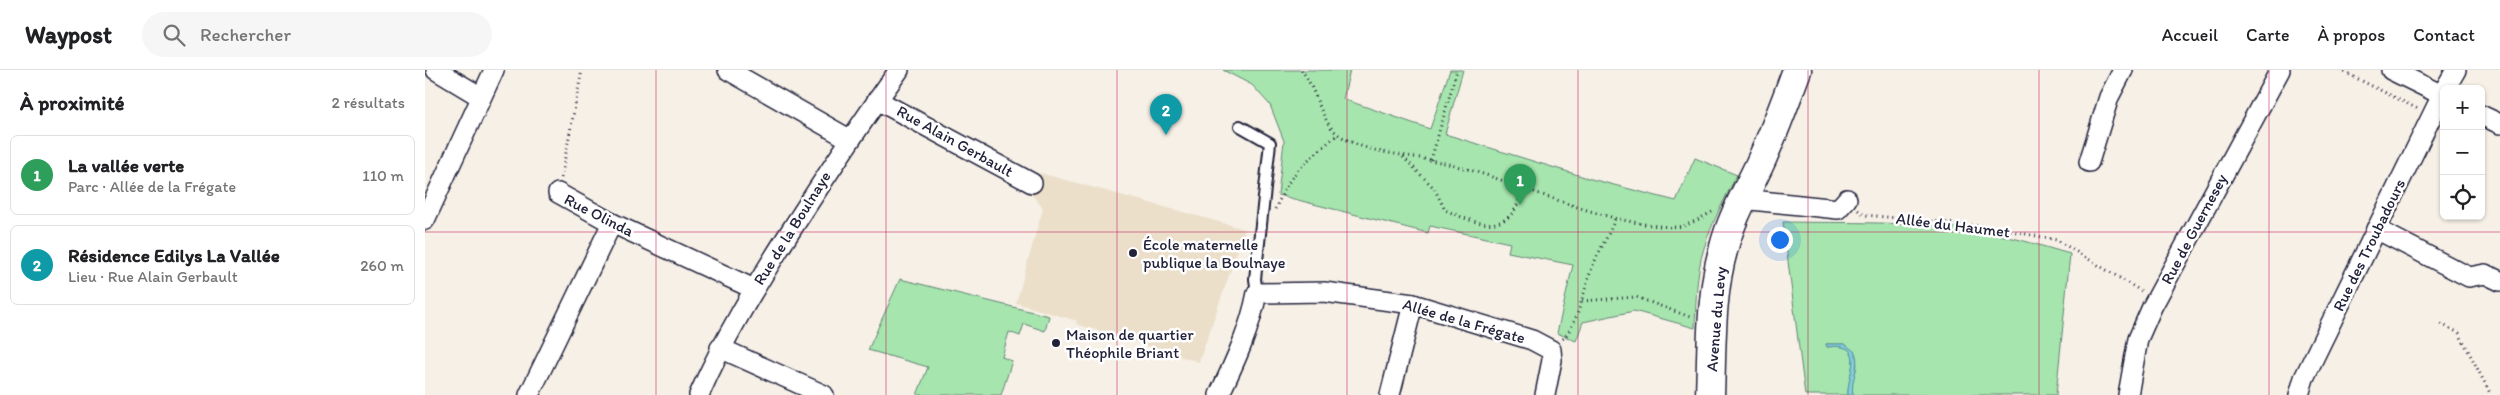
<!DOCTYPE html>
<html lang="fr">
<meta charset="utf-8">
<style>
:root{--surface:#fff;--page:#f6f6f6;--text:#202124;--muted:#757577;--line:#e0e0e0;--accent:#22223b}
body{margin:0;font-family:Itim,sans-serif;background:var(--page);color:var(--text)}
.controls{position:absolute;right:15px;top:15px;display:grid;overflow:hidden;border-radius:8px;box-shadow:0 1px 4px #0004}
.controls button{width:45px;height:45px;display:grid;place-items:center;padding:0;border:0;border-bottom:1px solid var(--line);background:var(--surface);color:var(--text);font:25px sans-serif}
.you{position:absolute;left:1354px;top:169px;width:18px;height:18px;margin:-12px;border:4px solid #fff;border-radius:50%;background:#1a73e8;box-shadow:0 0 0 8px #1a73e833}
.badge{display:grid;place-items:center;width:32px;height:32px;border-radius:50%;background:var(--accent);color:#fff;font-size:16px;font-weight:700}
.pin{position:absolute;translate:-50% -41px;filter:drop-shadow(0 1px 2px #0008)}
.pin::after{content:'';position:absolute;top:26px;width:18px;height:15px;background:inherit;clip-path:polygon(0 0,100% 0,50% 100%)}
.list{margin:0;padding:0;list-style:none}
h2{display:flex;justify-content:space-between;align-items:center;height:65px;margin:0;padding:0 20px;font-size:21px}
h2 small{font-size:16px;font-weight:400;color:var(--muted)}
.list li{display:grid;grid-template-columns:32px 1fr auto;gap:15px;align-items:center;box-sizing:border-box;height:80px;margin:0 10px 10px;padding:0 10px;border:1px solid var(--line);border-radius:8px}
.list b{display:block;font-size:19px;white-space:nowrap}
.list p{margin:0;font-size:16px;white-space:nowrap;color:var(--muted)}
.list em{font-size:16px;font-style:normal;color:var(--muted)}
.icon{flex:none;width:28px;height:28px;fill:none;stroke:currentColor;stroke-width:2;stroke-linecap:round;stroke-linejoin:round}
.map{position:relative;flex:none;width:2075px;height:325px;overflow:hidden}
header{display:flex;align-items:center;gap:30px;box-sizing:border-box;height:70px;padding:0 25px;background:var(--surface);border-bottom:1px solid var(--line)}
header strong{font-size:24px}
nav{display:flex;gap:28px;margin-inline-start:auto;font-size:18px}
.search{width:350px;height:45px;background:var(--page);display:flex;align-items:center;gap:12px;box-sizing:border-box;padding:0 18px;border-radius:28px;color:var(--muted);font-size:19px}
main{display:flex}
aside{flex:1;background:var(--surface)}
.map>svg:first-child{display:block}
.built{fill:#ebdfca}
.green{fill:#a6e5ad;stroke:#648474}
.water{fill:#81d1dd;stroke:#5b8b9c}
.lines{fill:none;stroke-linecap:round;stroke-linejoin:round}
.lane-casing{stroke:#22223b;stroke-width:14}
.street-casing{stroke:#22223b;stroke-width:22}
.secondary-casing{stroke:#22223b;stroke-width:31}
.path{stroke:#22223b;stroke-width:3;stroke-dasharray:1 4;stroke-linecap:butt}
.lane{stroke:#fff;stroke-width:10}
.street{stroke:#fff;stroke-width:19}
.secondary{stroke:#fff;stroke-width:28}
.grid{fill:none;stroke:#c2185b;stroke-width:1;stroke-opacity:0.55}
.poi-dot{fill:#22223b;stroke:#fff;stroke-width:2}
.labels{text-anchor:middle;dominant-baseline:central;stroke-width:5;stroke-linejoin:round;paint-order:stroke}
.street-label{font-size:16px;fill:#22223b;stroke:#fff}
.poi-label{font-size:16px;fill:#22223b;stroke:#fff;text-anchor:start}
</style>
<header>
<strong>Waypost</strong>
<div class="search"><svg class="icon" aria-label="search" viewBox="0 0 24 24"><circle cx="10" cy="10" r="6"/><path d="M15 15l6 6"/></svg>Rechercher</div>
<nav><a>Accueil</a><a>Carte</a><a>À propos</a><a>Contact</a></nav>
</header>
<main>
<aside>
<h2>À proximité<small>2 résultats</small></h2>
<ul class="list">
<li><span class="badge" style="background:#2e9e5b">1</span><div><b>La vallée verte</b><p>Parc · Allée de la Frégate</p></div><em>110 m</em></li>
<li><span class="badge" style="background:#0f9aa8">2</span><div><b>Résidence Edilys La Vallée</b><p>Lieu · Rue Alain Gerbault</p></div><em>260 m</em></li>
</ul>
</aside>
<div class="map">
<svg width="2075" height="325" viewBox="0 0 2075 325">
<rect width="100%" height="100%" fill="#f6f0e7"/>
<filter id="ink" filterUnits="userSpaceOnUse"><feTurbulence type="fractalNoise" baseFrequency=".02" numOctaves="2"/><feDisplacementMap in="SourceGraphic" scale="10" xChannelSelector="R" yChannelSelector="G"/><feConvolveMatrix kernelMatrix="1 2 1 2 8 2 1 2 1" color-interpolation-filters="sRGB"/></filter>
<g filter="url(#ink)">
<path class="built" d="M615,103L820,159L774,292L651,254L652,251L642,248L591,233L618,138L605,123Z"/>
<g class="green">
<path d="M798,0H925L918,29L1005,59L1025,0H1038L1020,64L1166,109L1251,131L1270,88L1312,105C1300,128 1287,152 1279,178C1271,203 1271,232 1270,258L1209,241L1158,252L1151,271L1132,263L1148,195L1083,182L1085,173L1005,156L1003,163L853,125L859,71L845,35L827,15Z"/>
<path d="M1358,152C1421,153 1486,151 1549,160C1582,165 1613,175 1645,184L1631,325H1428C1423,298 1444,301 1420,274H1401L1402,277C1444,272 1422,302 1423,325H1380Z"/>
<path d="M475,209L624,246L620,261L599,254L595,266L584,262L577,287L587,291L576,325H492L503,297L443,280Z"/>
</g>
<path class="water" d="M1401,274H1420L1430,282C1436,297 1425,309 1428,325H1423C1422,302 1444,272 1402,277Z"/>
<g class="lines">
<defs>
<path id="lane" d="M815,56L845,73L830,209L832,223"/>
<g id="street">
<path d="M11,0L56,27"/>
<path d="M303,0L424,69"/>
<path d="M1966,0L2019,26"/>
<path d="M2020,19L2031,0"/>
<path d="M452,30L607,113"/>
<path d="M2056,45L2075,54"/>
<path d="M1664,92L1684,27L1698,0"/>
<path d="M133,123L187,153L329,219"/>
<path d="M1317,129L1413,139L1422,129"/>
<path d="M0,150L69,0"/>
<path d="M1951,159L2044,207L2060,204L2075,211"/>
<path d="M295,278L399,325"/>
<path d="M104,325L187,153"/>
<path d="M274,325C299,268 330,217 363,165C399,109 435,54 474,0"/>
<path d="M794,325C810,292 825,259 832,223L899,222L988,234L1107,270L1126,280L1127,290L1120,325"/>
<path d="M965,325L988,234"/>
<path d="M1703,325L1713,269L1727,237L1855,0"/>
<path d="M1874,325L1879,308L2019,21"/>
</g>
<path id="secondary" d="M1285,325C1287,276 1285,224 1299,177C1307,146 1324,118 1337,89C1350,60 1361,30 1372,0"/>
</defs>
<use href="#lane" class="lane-casing"/>
<use href="#street" class="street-casing"/>
<use href="#secondary" class="secondary-casing"/>
<g class="path">
<path d="M876,0C891,16 895,52 914,65C943,84 973,83 1005,90C1085,105 1169,155 1251,157C1262,157 1279,146 1289,141"/>
<path d="M1915,0L1993,39"/>
<path d="M978,87L1009,118L1020,140C1041,149 1072,165 1089,141C1093,135 1095,125 1098,118"/>
<path d="M1006,90L1032,0"/>
<path d="M136,108L157,0"/>
<path d="M850,139L863,113L874,98L913,64"/>
<path d="M1433,140L1440,145L1566,157L1632,170L1716,221"/>
<path d="M1157,231L1211,227L1268,248"/>
<path d="M2016,254L2034,263L2066,325"/>
<path d="M1138,269C1155,251 1159,215 1169,193C1176,177 1185,163 1191,146"/>
</g>
<use href="#lane" class="lane"/>
<use href="#street" class="street"/>
<use href="#secondary" class="secondary"/>
</g>
</g>
<path class="grid" d="M231,0V325M461,0V325M692,0V325M922,0V325M1153,0V325M1383,0V325M1614,0V325M1844,0V325M0,162H2075"/>
<g class="poi-dot">
<circle cx="708" cy="183" r="5"/>
<circle cx="631" cy="273" r="5"/>
</g>
<g class="labels">
<g class="street-label">
<text transform="translate(530 71) rotate(29)">Rue Alain Gerbault</text>
<text transform="translate(174 145) rotate(27)">Rue Olinda</text>
<text transform="translate(1528 155) rotate(7)">Allée du Haumet</text>
<text transform="translate(367 158) rotate(-58)">Rue de la Boulnaye</text>
<text transform="translate(1769 159) rotate(-62)">Rue de Guernesey</text>
<text transform="translate(1944 175) rotate(-64)">Rue des Troubadours</text>
<text transform="translate(1291 249) rotate(-85)">Avenue du Levy</text>
<text transform="translate(1039 251) rotate(16)">Allée de la Frégate</text>
</g>
<g class="poi-label">
<text x="718" y="174">École maternelle<tspan x="718" dy="18">publique la Boulnaye</tspan></text>
<text x="641" y="264">Maison de quartier<tspan x="641" dy="18">Théophile Briant</tspan></text>
</g>
</g>
</svg>
<div class="controls">
<button>+</button>
<button>−</button>
<button><svg class="icon" aria-label="locate" viewBox="0 0 24 24"><circle cx="12" cy="12" r="6"/><path d="M12 2v4M12 18v4M2 12h4M18 12h4"/></svg></button>
</div>
<div class="you"></div>
<div class="pin badge" style="left:1095px;top:135px;background:#2e9e5b">1</div>
<div class="pin badge" style="left:741px;top:65px;background:#0f9aa8">2</div>
</div>
</main>
